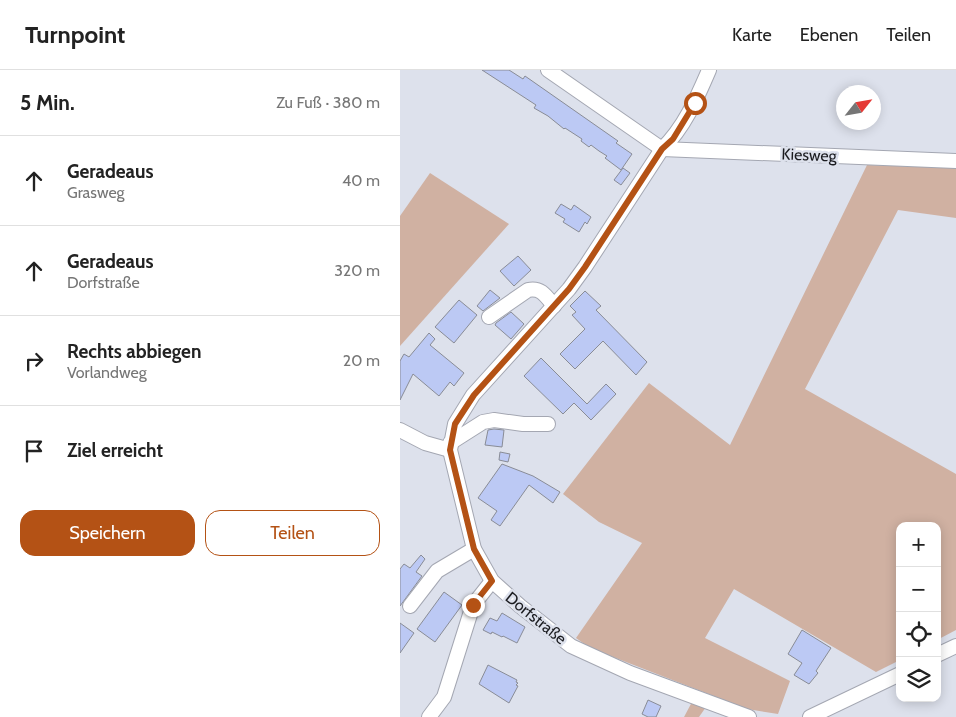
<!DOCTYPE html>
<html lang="de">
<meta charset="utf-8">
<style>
:root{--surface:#fff;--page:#f2f2f2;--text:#222;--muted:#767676;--line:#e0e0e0;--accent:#b45215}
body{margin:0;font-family:Cabin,sans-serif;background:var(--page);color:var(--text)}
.controls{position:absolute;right:15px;bottom:15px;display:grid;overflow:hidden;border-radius:10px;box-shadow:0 2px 12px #0003}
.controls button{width:45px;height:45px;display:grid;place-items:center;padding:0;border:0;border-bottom:1px solid var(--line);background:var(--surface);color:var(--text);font:25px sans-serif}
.compass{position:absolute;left:436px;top:15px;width:45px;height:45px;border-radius:50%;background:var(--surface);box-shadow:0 2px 12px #0003;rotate:59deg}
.stop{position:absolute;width:15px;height:15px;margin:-11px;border:4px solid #b45215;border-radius:50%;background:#fff}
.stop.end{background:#b45215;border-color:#fff;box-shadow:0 1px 5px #0008}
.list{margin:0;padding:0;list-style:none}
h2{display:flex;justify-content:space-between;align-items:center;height:65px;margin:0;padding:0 20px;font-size:21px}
h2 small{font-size:16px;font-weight:400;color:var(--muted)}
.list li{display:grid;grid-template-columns:32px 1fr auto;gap:15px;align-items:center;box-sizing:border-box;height:90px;padding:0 20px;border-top:1px solid var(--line)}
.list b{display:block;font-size:19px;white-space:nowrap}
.list p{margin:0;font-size:16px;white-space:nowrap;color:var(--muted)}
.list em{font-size:16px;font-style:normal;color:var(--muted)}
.actions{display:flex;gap:10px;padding:15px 20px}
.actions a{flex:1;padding:11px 0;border:1px solid var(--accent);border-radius:15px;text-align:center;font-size:18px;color:var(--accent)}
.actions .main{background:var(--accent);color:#fff}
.icon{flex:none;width:28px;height:28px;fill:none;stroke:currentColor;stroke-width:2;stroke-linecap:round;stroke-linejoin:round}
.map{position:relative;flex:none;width:556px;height:647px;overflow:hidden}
header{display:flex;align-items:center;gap:30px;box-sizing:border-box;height:70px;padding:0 25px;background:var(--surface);border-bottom:1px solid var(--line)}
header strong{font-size:24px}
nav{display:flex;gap:28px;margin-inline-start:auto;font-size:18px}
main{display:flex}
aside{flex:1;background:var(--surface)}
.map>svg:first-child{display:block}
.green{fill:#d0b1a2}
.building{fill:#bcc9f4;stroke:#898c96}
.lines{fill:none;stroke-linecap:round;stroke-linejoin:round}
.minor-casing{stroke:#a4a7b2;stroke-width:16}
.minor{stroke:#fff;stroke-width:14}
.route{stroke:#b45215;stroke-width:6}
.labels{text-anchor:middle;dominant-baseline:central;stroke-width:5;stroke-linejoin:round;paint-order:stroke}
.street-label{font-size:16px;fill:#1b1c20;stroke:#dde1ec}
</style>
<header>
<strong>Turnpoint</strong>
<nav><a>Karte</a><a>Ebenen</a><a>Teilen</a></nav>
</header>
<main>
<aside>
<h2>5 Min.<small>Zu Fuß · 380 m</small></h2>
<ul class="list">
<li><svg class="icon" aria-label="ahead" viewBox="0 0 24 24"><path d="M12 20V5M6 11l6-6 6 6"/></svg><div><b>Geradeaus</b><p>Grasweg</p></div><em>40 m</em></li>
<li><svg class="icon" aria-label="ahead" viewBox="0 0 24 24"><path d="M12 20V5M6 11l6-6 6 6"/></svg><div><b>Geradeaus</b><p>Dorfstraße</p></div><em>320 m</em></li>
<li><svg class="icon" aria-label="right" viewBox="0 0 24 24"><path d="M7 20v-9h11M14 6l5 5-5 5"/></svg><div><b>Rechts abbiegen</b><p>Vorlandweg</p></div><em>20 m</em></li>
<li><svg class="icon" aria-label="arrive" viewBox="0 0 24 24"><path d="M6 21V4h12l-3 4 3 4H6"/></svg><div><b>Ziel erreicht</b></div></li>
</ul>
<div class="actions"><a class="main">Speichern</a><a>Teilen</a></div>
</aside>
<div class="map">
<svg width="556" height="647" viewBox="0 0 556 647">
<rect width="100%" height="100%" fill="#dde1ec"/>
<g class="green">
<path d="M467,95L556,98V148L498,140L405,319L556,404V560L537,570V456H500V590L476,602L334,519L305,568L390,611L378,644L347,639L190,578L176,568L242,473L199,452L163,424L249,313L330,375Z"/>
<path d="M30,103L109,154L0,276V146Z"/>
<path d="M292,632L306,637L299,647H284Z"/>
</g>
<g class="building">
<path d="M82,0H109L123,9L125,6L218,71L216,73L232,84L221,100L205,88L207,86L199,81L191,75L189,77L181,71L182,69L165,58L164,59L148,46L134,38L136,35Z"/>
<path d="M223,98L230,103L221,115L214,110Z"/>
<path d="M161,134L171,140L174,135L191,147L187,154L185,152L179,162L163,152L165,149L155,143Z"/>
<path d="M118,186L131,200L114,216L100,201Z"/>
<path d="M90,220L100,228L83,241L77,236Z"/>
<path d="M185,221L201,236L196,240L247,292L236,305L203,271L175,299L160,284L185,259L172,245L176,242L170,236Z"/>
<path d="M59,230L77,245L54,273L35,257Z"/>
<path d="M111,242L124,254L111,269L95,255L96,253Z"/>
<path d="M29,263L35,269L30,275L64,303L54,316L50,312L39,326L13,304L0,330V291L4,284L9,287Z"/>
<path d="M141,288L187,334L206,314L216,324L191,350L174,333L163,344L124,306Z"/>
<path d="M94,359L104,360L102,377L85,375L88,360Z"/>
<path d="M100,382L110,384L108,392L99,390Z"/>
<path d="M102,394L133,406L160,422L153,433L129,415L100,456L91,450L97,441L78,428Z"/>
<path d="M21,485L25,489L16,502L22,506L0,536V499L4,494L10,498Z"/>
<path d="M44,522L62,535L35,572L17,559Z"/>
<path d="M102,543L125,557L117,573L103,566L102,567L92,562L91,564L83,560L90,548L97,551Z"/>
<path d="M0,553L14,563L0,583Z"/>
<path d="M402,560L431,578L416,601L418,603L409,614L394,605L402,593L388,584Z"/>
<path d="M88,595L117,610L116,612L118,613L116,615L118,616L109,633L79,614Z"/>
<path d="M248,630L261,636L256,647H248L242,644Z"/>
</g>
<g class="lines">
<defs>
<g id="minor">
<path d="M148,0L262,79"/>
<path d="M309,0C297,28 284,58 262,79L185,197L169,219L73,325L55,354L50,380L74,479L92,511L120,536L171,576L230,603L349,647"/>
<path d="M262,79L556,91"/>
<path d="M89,247L128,220C141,217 146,226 154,236"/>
<path d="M0,360L25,373L50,380"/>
<path d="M50,373L83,352L94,350L123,354H148"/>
<path d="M10,536L37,501L74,479"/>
<path d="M537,585L556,576"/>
<path d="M29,647L44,627L73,535L92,511"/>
<path d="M410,647L500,604"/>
</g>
</defs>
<use href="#minor" class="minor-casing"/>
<use href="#minor" class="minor"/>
</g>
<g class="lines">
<path class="route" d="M73,535L92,511L74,479L50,380L55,354L74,325L169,219L185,197L262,79L273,69L295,33"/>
</g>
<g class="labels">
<g class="street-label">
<text transform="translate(409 85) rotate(2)">Kiesweg</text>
<text transform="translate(136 548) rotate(39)">Dorfstraße</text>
</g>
</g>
</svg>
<div class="controls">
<button>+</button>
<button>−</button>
<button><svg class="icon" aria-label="locate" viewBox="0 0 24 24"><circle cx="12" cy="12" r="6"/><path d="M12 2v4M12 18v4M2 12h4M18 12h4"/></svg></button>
<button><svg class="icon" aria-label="layers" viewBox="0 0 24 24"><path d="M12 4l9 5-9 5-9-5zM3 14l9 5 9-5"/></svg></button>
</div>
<svg class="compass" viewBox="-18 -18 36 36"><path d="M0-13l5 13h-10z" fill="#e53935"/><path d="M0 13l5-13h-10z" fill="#767676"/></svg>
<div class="stop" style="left:295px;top:33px"></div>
<div class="stop end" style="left:73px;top:535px"></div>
</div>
</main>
